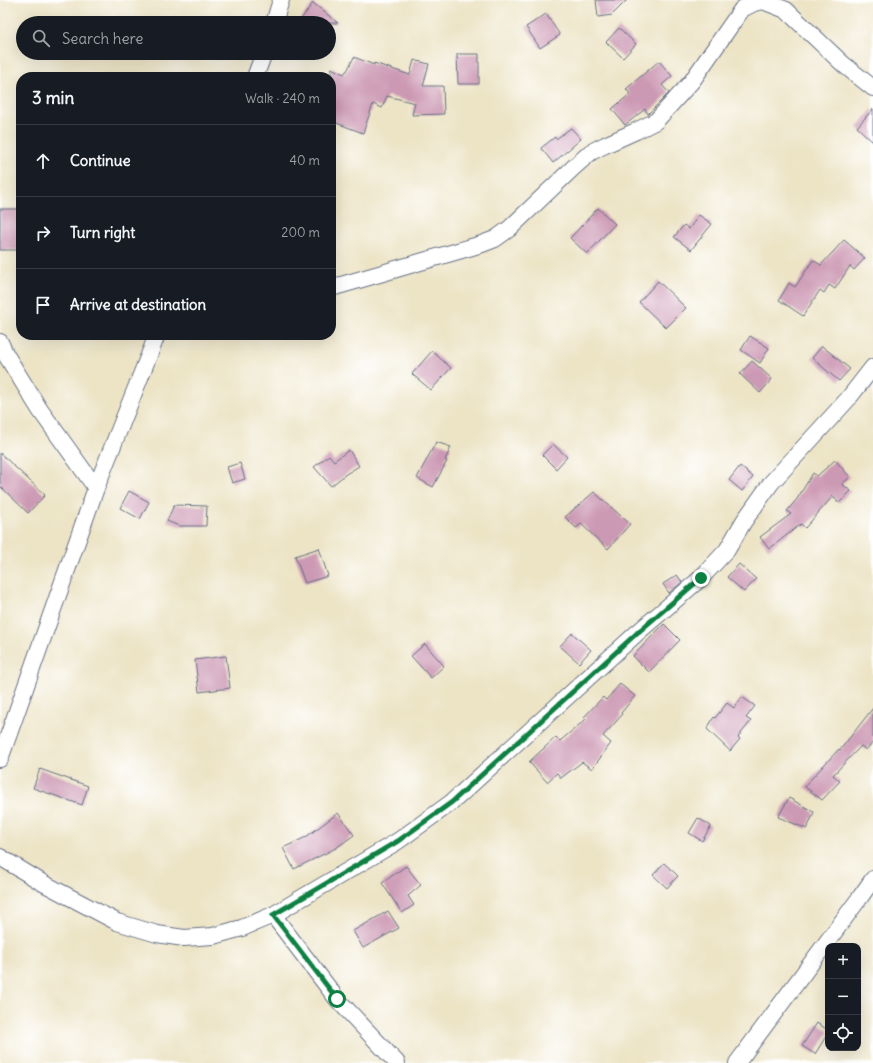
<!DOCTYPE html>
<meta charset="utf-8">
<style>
:root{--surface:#171b24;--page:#242831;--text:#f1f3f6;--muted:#9ea1a6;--line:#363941}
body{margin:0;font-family:Delius,sans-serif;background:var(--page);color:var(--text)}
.controls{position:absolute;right:12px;bottom:12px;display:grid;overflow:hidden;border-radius:8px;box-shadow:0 4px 16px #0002}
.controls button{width:36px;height:36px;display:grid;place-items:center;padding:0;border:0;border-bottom:1px solid var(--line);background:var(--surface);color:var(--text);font:20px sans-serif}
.stop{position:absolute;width:12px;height:12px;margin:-9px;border:3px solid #0b8043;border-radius:50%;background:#fff}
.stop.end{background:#0b8043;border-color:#fff;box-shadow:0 1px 4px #0008}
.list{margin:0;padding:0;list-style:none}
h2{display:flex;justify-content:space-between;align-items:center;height:52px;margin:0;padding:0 16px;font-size:17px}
h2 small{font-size:13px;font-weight:400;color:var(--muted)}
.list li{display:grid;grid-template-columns:26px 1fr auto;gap:12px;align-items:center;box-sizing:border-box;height:72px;padding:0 16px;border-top:1px solid var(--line)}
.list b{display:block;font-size:15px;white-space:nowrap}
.list em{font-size:13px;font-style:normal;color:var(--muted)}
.icon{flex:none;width:22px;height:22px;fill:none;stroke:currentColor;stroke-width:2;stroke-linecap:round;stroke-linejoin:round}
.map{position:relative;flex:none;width:873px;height:1063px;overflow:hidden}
.search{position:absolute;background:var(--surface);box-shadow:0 4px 16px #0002;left:16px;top:16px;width:320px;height:44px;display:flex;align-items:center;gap:10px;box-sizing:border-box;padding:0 14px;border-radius:22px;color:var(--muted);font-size:15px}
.panel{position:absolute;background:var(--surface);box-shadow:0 4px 16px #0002;left:16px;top:72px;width:320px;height:268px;border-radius:16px}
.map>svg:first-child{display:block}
.building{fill:#cc99b4}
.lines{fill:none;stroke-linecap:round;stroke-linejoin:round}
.street-casing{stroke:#646e82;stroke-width:18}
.street{stroke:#fff;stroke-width:16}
.route{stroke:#0b8043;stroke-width:5}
</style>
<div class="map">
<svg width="873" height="1063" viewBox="0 0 873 1063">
<rect width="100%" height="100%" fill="#fff"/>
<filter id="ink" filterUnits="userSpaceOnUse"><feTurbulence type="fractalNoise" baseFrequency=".025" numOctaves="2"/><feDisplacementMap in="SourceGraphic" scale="8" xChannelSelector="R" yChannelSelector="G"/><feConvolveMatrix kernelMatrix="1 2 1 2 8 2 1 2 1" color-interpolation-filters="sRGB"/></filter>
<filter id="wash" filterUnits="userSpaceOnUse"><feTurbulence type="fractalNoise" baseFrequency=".012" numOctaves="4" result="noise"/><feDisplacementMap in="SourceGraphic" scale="16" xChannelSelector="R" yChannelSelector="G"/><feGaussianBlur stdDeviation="0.9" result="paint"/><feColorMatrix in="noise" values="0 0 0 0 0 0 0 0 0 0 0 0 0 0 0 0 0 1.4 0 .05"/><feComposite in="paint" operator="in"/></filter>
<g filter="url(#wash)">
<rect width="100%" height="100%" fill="#ede4c6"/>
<g id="blocks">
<g class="building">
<path d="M596,0H627L612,15L598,17Z"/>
<path d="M313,3L338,23H298Z"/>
<path d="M546,14L560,35L540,48L526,27Z"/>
<path d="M619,28L636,44L623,58L606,42Z"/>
<path d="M457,54H479V84H458Z"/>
<path d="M354,57L374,65V63L410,75L414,60L429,64L423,86H443L444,114L412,115L415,103L387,96L382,108L373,104L363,133L331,121V68L344,74L346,71H347Z"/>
<path d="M659,61L672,76L662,85L669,93L648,114L645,109L625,125L612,109L630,94L626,89Z"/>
<path d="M873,109V142L857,127Z"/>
<path d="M571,128L581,139L553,163L541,148L555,137L556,139Z"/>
<path d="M598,208L615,224L587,254L570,238Z"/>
<rect x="0" y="209" width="21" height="41"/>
<path d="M699,215L712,224L691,250L674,237L684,225L689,229Z"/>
<path d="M844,240L865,258L854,270L850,266L835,289L829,285L824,293L820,290L803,316L779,300L789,283L795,287L813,260L821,265Z"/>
<path d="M658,281L686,308L666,328L639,302Z"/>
<path d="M750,336L769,348L760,363L741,350Z"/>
<path d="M822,346L850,369L839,381L812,358Z"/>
<path d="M432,351L451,368L431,390L412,374Z"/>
<path d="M752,361L772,379L760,393L740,374Z"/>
<path d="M436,442L451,447L445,460L447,461L433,487L417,478Z"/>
<path d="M553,444L567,457L556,469L542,455Z"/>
<path d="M349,450L359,466L346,474L331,486L314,467L329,455L334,461Z"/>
<path d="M0,453L45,495L28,513L0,486Z"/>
<path d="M835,460L850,477L842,484L851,491L839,503L833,496L805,528L801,524L769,549L760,537L791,514L787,511L797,499L813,473L817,476Z"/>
<path d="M240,463L245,479L232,483L227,467Z"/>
<path d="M740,466L753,477L742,491L729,480Z"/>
<path d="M129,491L149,502L140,519L120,508Z"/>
<path d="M594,492L630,524L608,549L581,524L576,528L565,517Z"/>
<path d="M174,505L207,506L206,526H179L167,521Z"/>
<path d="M319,548L328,576L305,583L295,556Z"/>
<path d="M739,564L756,579L744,592L727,577Z"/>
<path d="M677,575L682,582L669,593L663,584Z"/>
<path d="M664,624L680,640L649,672L633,656Z"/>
<path d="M572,633L591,650L579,663L560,646Z"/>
<path d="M425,644L444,666L431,678L411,656Z"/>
<path d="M226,656L230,688L199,692L195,660Z"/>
<path d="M620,684L635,696L621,713L622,715L603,736L611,743L592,769L582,762L561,778L557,773L547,782L529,762L556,737L560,741L586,719L584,717L603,697L606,700Z"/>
<path d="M742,697L755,706L746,718L751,721L738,737L740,739L730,751L707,729L714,717L715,718L727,703L734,708Z"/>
<path d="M873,708V742L866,750L861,746L833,775L840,781L822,800L805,787L810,780L839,749L840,750Z"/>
<path d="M40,769L88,786L82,805L33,788Z"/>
<path d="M789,798L814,812L807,829L778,817Z"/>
<path d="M338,813L354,835L336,848L294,869L283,848L306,837Z"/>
<path d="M698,818L711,826L702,841L689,833Z"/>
<path d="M664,863L678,876L667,888L653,875Z"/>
<path d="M406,866L421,885L408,896L414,905L402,913L382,883Z"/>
<path d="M388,911L399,928L363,948L353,931Z"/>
<path d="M817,1023L828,1030V1033L815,1054L802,1046Z"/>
</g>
</g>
</g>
<g filter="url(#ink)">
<use href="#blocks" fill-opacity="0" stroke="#646e82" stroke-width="1"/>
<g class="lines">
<defs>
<g id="street">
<path d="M274,23L281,0"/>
<path d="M255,77L264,53"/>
<path d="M331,288L482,244L495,239L509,229L574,167L591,152L605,145L636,131L656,121L692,81L742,9L754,3L763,1L786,10L843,64L873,88"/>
<path d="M0,342L6,355L40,410L96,488"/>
<path d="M0,759L96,488L157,335"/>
<path d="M0,857L43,883L117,922L157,934L184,938L213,936L242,928L273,915L398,841L452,802L637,633L701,578L727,550L744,521L771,483L848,399L873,367"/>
<path d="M273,915L337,999L397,1063"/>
<path d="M737,1063L861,896L873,879"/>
</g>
</defs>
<use href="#street" class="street-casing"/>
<use href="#street" class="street"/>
</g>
</g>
<g class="lines" filter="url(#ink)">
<path class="route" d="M337,999L273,915L398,841L452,802L637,633L701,578"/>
</g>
</svg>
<div class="controls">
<button>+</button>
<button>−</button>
<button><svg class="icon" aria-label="locate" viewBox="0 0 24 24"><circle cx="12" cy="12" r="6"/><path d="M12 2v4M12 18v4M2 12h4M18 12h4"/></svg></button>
</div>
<div class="stop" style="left:337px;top:999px"></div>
<div class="stop end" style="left:701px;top:578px"></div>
<div class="search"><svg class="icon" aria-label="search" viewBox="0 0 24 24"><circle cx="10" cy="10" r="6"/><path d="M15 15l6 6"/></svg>Search here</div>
<section class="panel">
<h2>3 min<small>Walk · 240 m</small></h2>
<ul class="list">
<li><svg class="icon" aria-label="ahead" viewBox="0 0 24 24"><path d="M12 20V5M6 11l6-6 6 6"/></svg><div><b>Continue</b></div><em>40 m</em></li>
<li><svg class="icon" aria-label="right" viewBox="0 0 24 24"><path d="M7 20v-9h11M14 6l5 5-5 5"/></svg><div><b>Turn right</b></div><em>200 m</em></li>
<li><svg class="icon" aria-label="arrive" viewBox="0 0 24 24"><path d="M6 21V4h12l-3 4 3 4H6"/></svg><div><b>Arrive at destination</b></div></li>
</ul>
</section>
</div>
